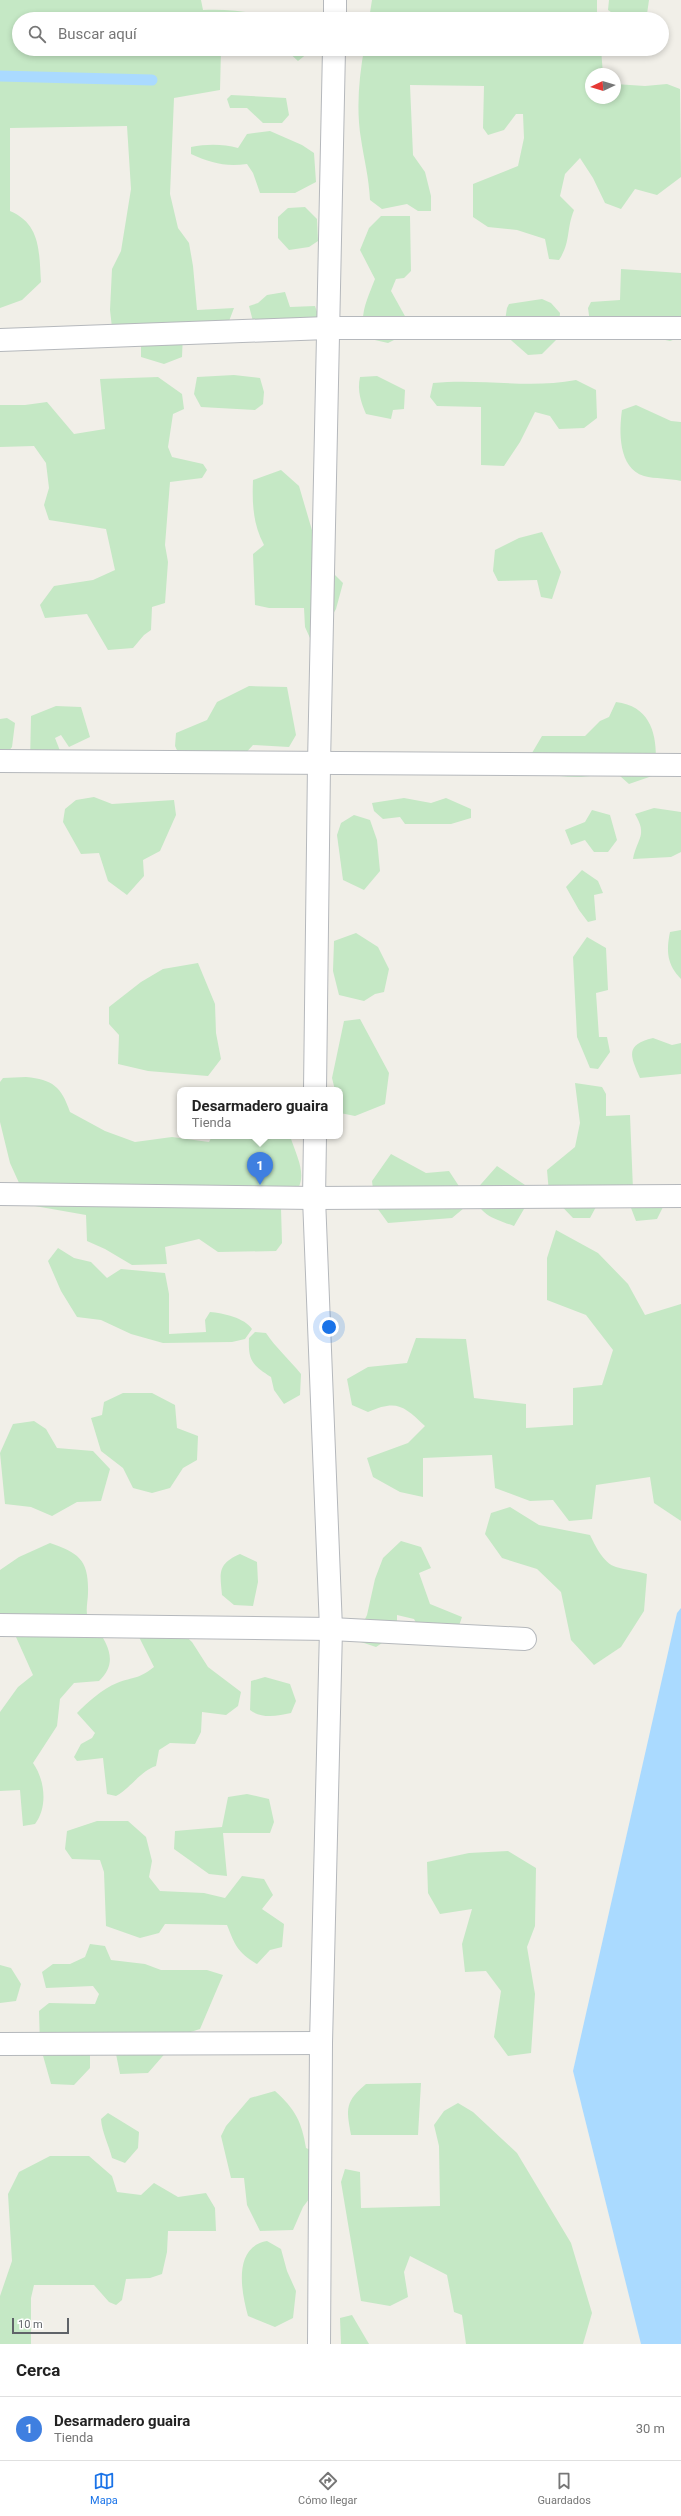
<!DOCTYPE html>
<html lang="es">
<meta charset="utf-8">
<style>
:root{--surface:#fff;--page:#f2f2f2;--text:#222;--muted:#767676;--line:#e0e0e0;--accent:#1a73e8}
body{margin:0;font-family:Roboto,sans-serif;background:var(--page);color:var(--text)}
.compass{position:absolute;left:585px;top:68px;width:36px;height:36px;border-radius:50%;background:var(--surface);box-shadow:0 2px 6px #0003;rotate:266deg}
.scale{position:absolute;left:12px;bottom:10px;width:57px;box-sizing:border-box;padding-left:4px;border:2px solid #5f6368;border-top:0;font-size:11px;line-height:14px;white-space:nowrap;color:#5f6368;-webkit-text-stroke:3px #fff;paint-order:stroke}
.you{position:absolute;left:329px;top:1327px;width:14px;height:14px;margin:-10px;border:3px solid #fff;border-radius:50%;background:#1a73e8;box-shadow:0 0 0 6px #1a73e833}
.badge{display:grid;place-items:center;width:26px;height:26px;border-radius:50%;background:var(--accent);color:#fff;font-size:13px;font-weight:700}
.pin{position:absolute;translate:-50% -33px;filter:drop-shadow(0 1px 2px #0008)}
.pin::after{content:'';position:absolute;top:21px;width:14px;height:12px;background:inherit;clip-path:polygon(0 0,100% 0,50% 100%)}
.popup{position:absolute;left:177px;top:1087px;width:166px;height:52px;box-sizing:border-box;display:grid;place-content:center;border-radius:8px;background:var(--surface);filter:drop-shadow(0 1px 3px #0005);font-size:13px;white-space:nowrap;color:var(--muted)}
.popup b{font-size:15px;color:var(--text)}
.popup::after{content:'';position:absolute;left:50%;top:100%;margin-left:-8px;border:8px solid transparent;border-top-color:var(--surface)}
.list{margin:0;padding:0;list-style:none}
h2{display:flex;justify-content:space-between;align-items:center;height:52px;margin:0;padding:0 16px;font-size:17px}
h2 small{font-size:13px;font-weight:400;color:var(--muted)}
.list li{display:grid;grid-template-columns:26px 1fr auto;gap:12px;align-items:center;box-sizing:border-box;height:64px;padding:0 16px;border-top:1px solid var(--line)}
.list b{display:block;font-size:15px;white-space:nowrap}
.list p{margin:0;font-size:13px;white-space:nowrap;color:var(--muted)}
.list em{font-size:13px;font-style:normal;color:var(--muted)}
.icon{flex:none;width:22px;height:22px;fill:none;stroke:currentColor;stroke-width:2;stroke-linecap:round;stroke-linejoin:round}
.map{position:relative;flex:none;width:681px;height:2344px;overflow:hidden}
.search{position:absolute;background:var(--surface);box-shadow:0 2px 6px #0003;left:12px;right:12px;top:12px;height:44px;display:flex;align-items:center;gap:10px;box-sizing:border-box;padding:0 14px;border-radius:22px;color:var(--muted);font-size:15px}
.sheet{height:116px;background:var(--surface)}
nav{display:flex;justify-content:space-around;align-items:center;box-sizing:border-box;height:56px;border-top:1px solid var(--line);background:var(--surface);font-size:11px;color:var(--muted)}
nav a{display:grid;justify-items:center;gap:2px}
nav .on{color:var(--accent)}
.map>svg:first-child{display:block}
.green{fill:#c5e8c5}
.water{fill:#aadaff}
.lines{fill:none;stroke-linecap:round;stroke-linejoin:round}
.stream{stroke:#aadaff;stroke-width:11}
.minor-casing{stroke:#b5b8bc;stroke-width:24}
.minor{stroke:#fff;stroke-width:22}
</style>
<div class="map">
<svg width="681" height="2344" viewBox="0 0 681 2344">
<rect width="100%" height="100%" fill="#f1efe8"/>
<g class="green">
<path d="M0,0H201L203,10C227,9 251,11 274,19H19V49H308V53L298,61L286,50H221L220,90L174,98L170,194L178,228L189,243L193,266L197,310L234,308L226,329L183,333L182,357L164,364L141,357V340L114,345L110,310L112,269L121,251L131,189L127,126L10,128V211C41,224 39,252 41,282L22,300L0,308Z"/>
<path d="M372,0H597V19H369Z"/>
<path d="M609,0H649L647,14C633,18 621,20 608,10Z"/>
<path d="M364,49H601L603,74H591V98H615V84L645,86L667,84L680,89L681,177L657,195L635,189L621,209L605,203L593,178L580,158L565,174L560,196L574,210C566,230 571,242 559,260L549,259L545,239L517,230L488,227L473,217V184L518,166L524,138L523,114H516L504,130L488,135L483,128L484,86L410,85L413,155L425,172L431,196V211H418L407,204L382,209L370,200C369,178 364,159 361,139C356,109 359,78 364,49Z"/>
<path d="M231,95L286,98L289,115L282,123H263L247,108H230L227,99Z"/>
<path d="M270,131L302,145L314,153L316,182L295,193H260L253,173L247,164C225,167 211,163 191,154V147C207,144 223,144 238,148L247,134Z"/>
<path d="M305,207L317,219L318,241L309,247L289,250L278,238V217L288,208Z"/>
<path d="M381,216H410L411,271L404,278L396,279L391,291L406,318L402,336L388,343L366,338C358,316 367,300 375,279L360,250L369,228Z"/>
<path d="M621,269L681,273V337L670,341L638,334L591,330L588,308L591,302L620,300Z"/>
<path d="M285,292L290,307L315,306L320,320L256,333L249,306L258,303L267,295Z"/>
<path d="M542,299L551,303L560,313L558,338L542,354L528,355L503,333L507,308L509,304Z"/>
<path d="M234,375L260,378L264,392L263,404L255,410L201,407L194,394L197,377Z"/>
<path d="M377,376L405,390L404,409L393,410L391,419L366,414C361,402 357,391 360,377Z"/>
<path d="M158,377L182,394L184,409L173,414L168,447L172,457L203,464L207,470L202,478L170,482L165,545L168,562L165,603L152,607L151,630L144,635L133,648L108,650L87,614L45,618L40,605L54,586L93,580L115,570L106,529L49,520L44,505L49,488L46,463L34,446L0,447V405H25L47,402L74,434L105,429L100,379Z"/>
<path d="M576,380L596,390L597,418L584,428L559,429L550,416L535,412L520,442L504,466L481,465V407L437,406L430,397L433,383C481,378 528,389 576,380Z"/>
<path d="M636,405L671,421L681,422V481C669,478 655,479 644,476C618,468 619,431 622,410Z"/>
<path d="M281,470L299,486L321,561L343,583L336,609L321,635L310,638L305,627L304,608H269L255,605L253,554L264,545C253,524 252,504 253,480Z"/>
<path d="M542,532L561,572L552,599L541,597L537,580L498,581L493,571L495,550L519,538Z"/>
<path d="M249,686L287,687L296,735L289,747L253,745L234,766L182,761L175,746L176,733L207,720L217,702Z"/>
<path d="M616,702C656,707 658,743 655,775L629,784L611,768C592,781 566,777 544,774L532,753L542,736H585L600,721L609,717Z"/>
<path d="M56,706L81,707L90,737L69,747L61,735L55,738L64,761L30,763L31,716Z"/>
<path d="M7,718L15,723L12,747L3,758H0V719Z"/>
<path d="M94,797L112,804L174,800L176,815L160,851L143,860L144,876L127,895L108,881L99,853L81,854L63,822L65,809L76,800Z"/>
<path d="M404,798L431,803L446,798L471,809V818L451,824H405L400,817L383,819L374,811L372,803Z"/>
<path d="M654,808L681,812V852L671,857L633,859C637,838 648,836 635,814Z"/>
<path d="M592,810L610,815L617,840L608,852H594L585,840L571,845L565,830L585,822Z"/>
<path d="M354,815L370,820L377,840L380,871L364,890L343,880L337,835L341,823Z"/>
<path d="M582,870L598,881L603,893L594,895L596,920L588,922L579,910L566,887Z"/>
<path d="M681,930V979C667,965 666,951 670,932Z"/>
<path d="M356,933L378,947L389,969L384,992L375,994L364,1001L339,995L333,971L334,941Z"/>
<path d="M587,937L606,948L608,990L596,993L599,1037H607L610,1052L598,1069L590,1068L577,1037L573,957Z"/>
<path d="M198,963L215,1004L216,1033L221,1059L208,1076L148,1071L118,1064L119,1035L109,1024V1007L141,982L163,969Z"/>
<path d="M360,1019L389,1073L385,1104L355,1116L340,1113V1090H335L332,1078L344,1021Z"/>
<path d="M653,1038L672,1045L681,1043V1074L640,1078C630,1055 625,1045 653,1038Z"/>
<path d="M26,1077C53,1080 61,1086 70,1112L105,1131L135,1142L172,1137L209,1142L212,1136H290C301,1168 312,1183 281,1208L282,1243L276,1251L218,1252L199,1239L165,1247L167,1264L132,1265L105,1249L87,1241L86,1215L29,1205L10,1163L0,1122V1082L3,1078Z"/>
<path d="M575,1083L602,1087L606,1094V1116L630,1115L633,1190L669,1195L657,1219L636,1221L628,1200L605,1190L590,1218H573L549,1193L547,1170L575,1147L580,1123Z"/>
<path d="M391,1154L426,1173L449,1171L470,1203L452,1218L388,1223L375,1205L372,1181Z"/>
<path d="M497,1166L525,1185L531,1197L514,1226C495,1219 477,1215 474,1192Z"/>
<path d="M556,1230L598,1253L628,1284L645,1315L681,1304V1521L654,1503L650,1477L596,1485L592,1519L569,1521L553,1500L530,1501L495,1488L492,1455L423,1458V1497L400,1492L373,1477L367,1458L408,1443L425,1426C404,1406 397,1399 368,1412L352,1405L347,1379L368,1367L407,1363L416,1338L466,1339L474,1398L526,1404V1428L573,1425V1388L602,1385L613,1350L586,1315L547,1300V1258Z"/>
<path d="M58,1248L74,1258L91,1262L107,1278L121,1269L165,1273L169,1294V1334L206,1332L205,1320L210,1312C223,1313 245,1318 252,1329L245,1339L232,1342L163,1343L131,1334L101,1320L77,1317L61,1291L48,1261Z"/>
<path d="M255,1332L266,1333C276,1348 289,1359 301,1374L300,1395L284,1404L274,1390L271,1377C252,1365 248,1360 249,1338Z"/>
<path d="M123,1393H152L175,1405L177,1428L198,1436L197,1460L183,1468L170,1488L152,1493L133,1488L123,1468L101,1451L91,1418L102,1415L104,1402Z"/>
<path d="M34,1421L46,1429L57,1448L93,1451L110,1469L101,1501L77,1502L52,1516L31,1507L5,1504L0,1453L13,1424Z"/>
<path d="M510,1507L539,1525L590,1535C595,1545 603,1563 616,1567C626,1570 637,1571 647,1574L644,1611L621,1647L594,1665L571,1640L561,1592L537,1569L502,1558L485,1534L491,1513Z"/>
<path d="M401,1541L421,1547L431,1568L419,1573L430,1604L462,1617L452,1646L427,1643L414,1619L397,1615V1633L376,1647L355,1640L367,1615L375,1579L383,1558Z"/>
<path d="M50,1543C79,1553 89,1560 88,1593C88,1599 86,1608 87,1614C88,1619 93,1624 96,1627C109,1646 118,1663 99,1681L74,1683L60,1699L57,1726L33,1763C45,1780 48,1807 35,1824L23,1826L20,1790L0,1791V1712L18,1687L33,1675L16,1637L0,1619V1570L19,1557Z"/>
<path d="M240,1554L257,1562L258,1582L253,1606L234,1605L222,1595C220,1573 217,1564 240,1554Z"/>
<path d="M167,1619L192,1642L208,1667L241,1692L238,1706L226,1715L202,1712L201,1732L195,1744L170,1743L159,1750L156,1766C140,1771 131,1788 116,1796L107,1794L103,1758L77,1761L74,1757L81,1744L92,1738L95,1733L77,1713C88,1702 102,1689 117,1683C135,1676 137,1680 154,1667L137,1633Z"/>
<path d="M265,1677L290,1684L296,1701L291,1713C278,1716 261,1719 250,1710L251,1681Z"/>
<path d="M247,1794L269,1799L274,1822L270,1833H223L227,1876L209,1874L174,1849L175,1831L222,1827L228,1797Z"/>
<path d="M97,1821H128L146,1837L152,1861L149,1877L160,1891L204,1893L225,1898L242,1876L264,1879L273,1895L262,1909L284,1924L282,1947L270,1950L257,1964C237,1952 235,1945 227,1925L165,1924L159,1933L140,1938L106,1926L104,1872L100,1860L72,1859L65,1849L67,1831Z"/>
<path d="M508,1851L536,1868L535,1926L527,1947L535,1994L531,2053L508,2056L494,2037L501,1991L486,1971L465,1972L462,1944L472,1909L440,1914L428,1893L427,1862L469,1853Z"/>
<path d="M90,1944L105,1946L111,1960L145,1964L161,1970H207L223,1975L200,2029L169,2039L168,2050L148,2073L120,2074L116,2054L90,2036V2068L74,2085L51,2084L40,2045L39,2011L49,2003L95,2004L99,1994L93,1986L46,1988L42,1972L53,1964H70L85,1957Z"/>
<path d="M0,1965L11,1968L21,1984L16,2001L0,2003Z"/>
<path d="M421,2083L418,2135H351C346,2108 345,2102 366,2084Z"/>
<path d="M275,2091C295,2109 302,2122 306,2148L322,2155V2182L303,2207L293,2230L260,2231L247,2205L244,2178H231L221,2136L226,2126L250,2098Z"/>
<path d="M458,2103L473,2112L517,2153L571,2243L592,2313L583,2344H466L462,2315L454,2312L447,2275L410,2256L404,2272L408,2297L390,2306L361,2301L341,2182L345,2169L360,2172L361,2208L440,2206L439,2146L434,2125L444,2111Z"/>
<path d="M108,2113L139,2132L138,2148L125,2163L112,2158C109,2145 102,2133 101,2119Z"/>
<path d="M50,2156H89L112,2176L117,2192L141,2195L154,2183L178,2197L206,2193L215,2208L216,2231H168L167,2252L162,2274L150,2278L126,2279L122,2300L116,2305L109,2302L94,2285H34L31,2298V2344H0V2296L12,2261L8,2194L19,2172Z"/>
<path d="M267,2241L281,2249L287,2271L296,2291L293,2318L275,2327L248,2316C241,2291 233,2247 267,2241Z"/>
<path d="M352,2315L369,2344H341L340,2318Z"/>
</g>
<path class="water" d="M681,1608V2344H641L573,2071L677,1613Z"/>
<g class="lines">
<path class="stream" d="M0,76L152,80"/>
<defs>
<g id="minor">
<path d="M335,19V0"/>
<path d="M0,340L327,328H681"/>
<path d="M0,761L681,765"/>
<path d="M315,1090L319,764L334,49"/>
<path d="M315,1136L314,1198L331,1629L321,2043L319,2344"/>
<path d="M0,1194L314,1198L681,1196"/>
<path d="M0,1625L331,1629L525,1639"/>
<path d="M0,2044L321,2043"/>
</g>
</defs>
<use href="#minor" class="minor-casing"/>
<use href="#minor" class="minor"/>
</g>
</svg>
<svg class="compass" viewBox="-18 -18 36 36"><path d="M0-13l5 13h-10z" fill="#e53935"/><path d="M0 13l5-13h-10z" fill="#767676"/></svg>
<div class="scale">10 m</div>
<div class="you"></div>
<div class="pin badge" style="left:260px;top:1185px;background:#3f7fe0">1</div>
<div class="popup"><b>Desarmadero guaira</b>Tienda</div>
<div class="search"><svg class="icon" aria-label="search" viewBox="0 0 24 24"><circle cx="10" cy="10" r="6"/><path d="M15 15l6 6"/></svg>Buscar aquí</div>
</div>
<section class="sheet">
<h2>Cerca<small></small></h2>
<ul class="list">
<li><span class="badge" style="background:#3f7fe0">1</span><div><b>Desarmadero guaira</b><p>Tienda</p></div><em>30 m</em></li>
</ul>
</section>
<nav>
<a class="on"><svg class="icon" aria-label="map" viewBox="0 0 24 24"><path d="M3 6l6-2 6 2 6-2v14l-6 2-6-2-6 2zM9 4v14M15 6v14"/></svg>Mapa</a>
<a><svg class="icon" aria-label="directions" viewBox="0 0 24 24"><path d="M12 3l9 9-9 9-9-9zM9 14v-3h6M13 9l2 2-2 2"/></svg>Cómo llegar</a>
<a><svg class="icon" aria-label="saved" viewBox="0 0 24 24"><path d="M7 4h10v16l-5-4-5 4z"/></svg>Guardados</a>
</nav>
